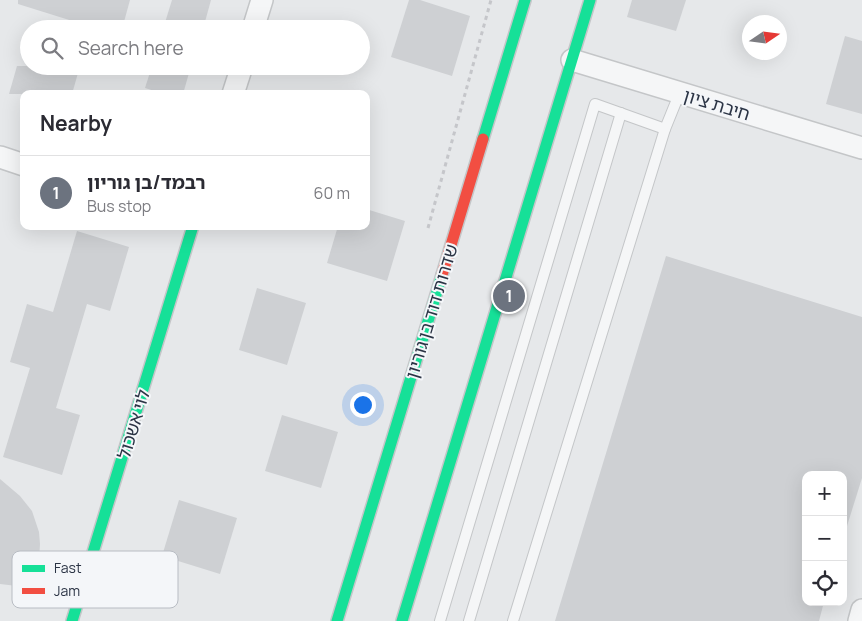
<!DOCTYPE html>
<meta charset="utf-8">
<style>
:root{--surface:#fff;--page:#f2f2f3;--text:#2b2b33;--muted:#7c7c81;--line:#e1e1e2;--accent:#6c737f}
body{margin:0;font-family:Manrope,"Noto Sans Hebrew",sans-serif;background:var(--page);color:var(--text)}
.controls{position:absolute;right:15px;bottom:15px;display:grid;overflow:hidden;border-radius:10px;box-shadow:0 5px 20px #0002}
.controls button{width:45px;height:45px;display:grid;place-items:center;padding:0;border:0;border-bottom:1px solid var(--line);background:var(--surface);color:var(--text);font:25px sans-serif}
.compass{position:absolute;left:742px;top:15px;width:45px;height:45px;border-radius:50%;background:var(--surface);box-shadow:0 5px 20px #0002;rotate:77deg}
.you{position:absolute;left:362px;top:404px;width:18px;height:18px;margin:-12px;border:4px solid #fff;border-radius:50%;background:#1a73e8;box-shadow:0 0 0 8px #1a73e833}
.badge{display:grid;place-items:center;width:32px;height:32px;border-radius:50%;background:var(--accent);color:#fff;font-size:16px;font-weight:700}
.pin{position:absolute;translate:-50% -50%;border:2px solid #fff;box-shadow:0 1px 5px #0006}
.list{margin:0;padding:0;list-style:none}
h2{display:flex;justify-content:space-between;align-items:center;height:65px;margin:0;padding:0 20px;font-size:21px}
h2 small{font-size:16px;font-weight:400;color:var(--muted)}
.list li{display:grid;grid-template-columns:32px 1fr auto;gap:15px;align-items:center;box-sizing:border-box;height:75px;padding:0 20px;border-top:1px solid var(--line)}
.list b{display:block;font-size:19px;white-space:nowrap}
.list p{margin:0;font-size:16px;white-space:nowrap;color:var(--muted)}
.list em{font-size:16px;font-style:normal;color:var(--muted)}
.icon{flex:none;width:28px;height:28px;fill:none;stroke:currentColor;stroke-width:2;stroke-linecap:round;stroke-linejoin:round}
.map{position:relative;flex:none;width:862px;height:621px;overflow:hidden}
.search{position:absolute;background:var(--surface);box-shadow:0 5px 20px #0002;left:20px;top:20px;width:350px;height:55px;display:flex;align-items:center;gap:12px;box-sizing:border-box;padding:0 18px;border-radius:28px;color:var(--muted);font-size:19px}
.panel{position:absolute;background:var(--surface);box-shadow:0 5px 20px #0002;left:20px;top:90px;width:350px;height:140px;border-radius:10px}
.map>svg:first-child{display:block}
.building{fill:#ced0d3}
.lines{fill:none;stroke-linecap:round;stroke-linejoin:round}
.lane-casing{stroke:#c4c6c8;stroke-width:12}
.street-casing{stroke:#c4c6c8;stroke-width:24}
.fast-casing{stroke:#c4c6c8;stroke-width:14}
.jam-casing{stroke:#c4c6c8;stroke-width:14}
.path{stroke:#c5c6ca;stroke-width:3;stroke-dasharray:4 4;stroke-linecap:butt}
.lane{stroke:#f5f6f7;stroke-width:10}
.street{stroke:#f5f6f7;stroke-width:21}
.fast{stroke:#16e098;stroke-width:11}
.jam{stroke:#f24e42;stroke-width:11}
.labels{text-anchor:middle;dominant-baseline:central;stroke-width:4;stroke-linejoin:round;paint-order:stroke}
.street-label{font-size:18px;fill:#2b3445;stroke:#f4f6f9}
.key{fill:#f4f6f9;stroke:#b8bcc3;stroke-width:1}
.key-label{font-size:14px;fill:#2b3445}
</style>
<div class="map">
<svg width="862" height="621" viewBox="0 0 862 621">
<rect width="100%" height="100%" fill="#e6e8ea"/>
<g class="building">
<path d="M18,0H130L122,29H98L18,4Z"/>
<path d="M172,0H211L203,29H163Z"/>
<path d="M409,0H420L470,16L452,76L391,57Z"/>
<path d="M632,0H686L676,31L627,17Z"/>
<path d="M845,36L862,41V114L826,104Z"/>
<path d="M17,66H80L72,94H9Z"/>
<path d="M152,66H191L183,94H164L145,88Z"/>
<path d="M366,209L405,221L387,281L327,263L338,226H366Z"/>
<path d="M77,231L129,247L110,311L87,304L56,408L80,415L62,475L3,457L30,368L10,362L27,304L53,312Z"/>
<path d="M666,256L862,317V478L847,526L843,525V475H806V602H824L819,621H555Z"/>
<path d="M257,288L306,303L287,365L239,350Z"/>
<path d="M282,415L338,432L321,488L265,471Z"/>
<path d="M0,479L20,496L32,511L39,532L40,544L38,576L34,588L0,584Z"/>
<path d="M179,500L237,518L220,574L162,556Z"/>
</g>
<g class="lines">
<defs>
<g id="lane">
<path d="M440,621L595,104L665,129L680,92"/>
<path d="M469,621L621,113"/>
<path d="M513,621L665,129"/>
</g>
<g id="street">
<path d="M253,29L262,0"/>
<path d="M572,60L862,148"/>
<path d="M233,94L242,66"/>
<path d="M0,157L24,165"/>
<path d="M859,621L862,610"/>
</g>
<g id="fast">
<path d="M483,139L525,0"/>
<path d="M72,621L193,226"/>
<path d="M337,621L442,275"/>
<path d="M402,621L590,0"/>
</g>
<path id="jam" d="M442,275L483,139"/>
</defs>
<use href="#lane" class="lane-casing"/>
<use href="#street" class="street-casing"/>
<use href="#fast" class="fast-casing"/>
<use href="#jam" class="jam-casing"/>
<path class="path" d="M428,228L491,0"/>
<use href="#lane" class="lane"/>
<use href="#street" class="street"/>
<use href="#fast" class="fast"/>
<use href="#jam" class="jam"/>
</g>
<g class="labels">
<g class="street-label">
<text transform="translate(717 104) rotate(17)">חיבת ציון</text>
<text transform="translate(431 311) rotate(-73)">שדרות דוד בן גוריון</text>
<text transform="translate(133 424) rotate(-73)">לוי אשכול</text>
</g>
</g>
<rect x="12" y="551" width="166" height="57" rx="8" class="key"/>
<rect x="22" y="565" width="23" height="7" fill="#16e098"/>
<rect x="22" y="588" width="23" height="6" fill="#f24e42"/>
<g class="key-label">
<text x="54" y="573">Fast</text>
<text x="54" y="596">Jam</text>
</g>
</svg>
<div class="controls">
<button>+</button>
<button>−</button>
<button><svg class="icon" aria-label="locate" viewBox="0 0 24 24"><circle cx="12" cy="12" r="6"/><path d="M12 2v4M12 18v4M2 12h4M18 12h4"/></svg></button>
</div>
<svg class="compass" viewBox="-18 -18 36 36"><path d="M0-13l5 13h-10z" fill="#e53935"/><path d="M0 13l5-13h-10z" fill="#7c7c81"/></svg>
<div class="you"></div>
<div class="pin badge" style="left:509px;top:296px">1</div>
<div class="search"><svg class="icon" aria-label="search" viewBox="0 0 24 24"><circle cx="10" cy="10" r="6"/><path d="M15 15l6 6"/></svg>Search here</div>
<section class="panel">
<h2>Nearby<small></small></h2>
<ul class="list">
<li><span class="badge">1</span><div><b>רבמד/בן גוריון</b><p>Bus stop</p></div><em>60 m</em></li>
</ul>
</section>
</div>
